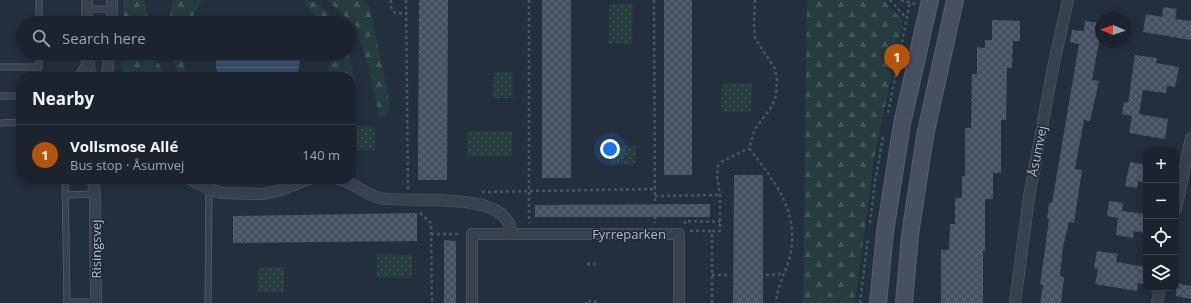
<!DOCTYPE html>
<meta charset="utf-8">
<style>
:root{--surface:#1b232e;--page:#242b36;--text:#f1f3f6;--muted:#a0a4aa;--line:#39404a;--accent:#b45309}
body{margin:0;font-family:"Open Sans",sans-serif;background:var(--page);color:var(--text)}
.controls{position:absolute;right:12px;bottom:12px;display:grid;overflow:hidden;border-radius:8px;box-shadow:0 2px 10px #0003}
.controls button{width:36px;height:36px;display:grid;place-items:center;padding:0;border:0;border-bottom:1px solid var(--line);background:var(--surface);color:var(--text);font:20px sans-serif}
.compass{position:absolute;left:1095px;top:12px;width:36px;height:36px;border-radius:50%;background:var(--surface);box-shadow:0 2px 10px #0003;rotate:272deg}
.you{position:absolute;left:610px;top:149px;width:14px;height:14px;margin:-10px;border:3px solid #fff;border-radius:50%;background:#1a73e8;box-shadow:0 0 0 6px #1a73e833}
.badge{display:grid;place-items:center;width:26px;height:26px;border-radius:50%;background:var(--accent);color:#fff;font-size:13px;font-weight:700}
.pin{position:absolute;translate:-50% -33px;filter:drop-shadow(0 1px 2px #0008)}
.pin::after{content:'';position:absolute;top:21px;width:14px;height:12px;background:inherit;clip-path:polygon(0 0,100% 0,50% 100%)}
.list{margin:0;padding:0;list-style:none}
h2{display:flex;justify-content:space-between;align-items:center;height:52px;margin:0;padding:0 16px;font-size:17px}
h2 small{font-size:13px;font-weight:400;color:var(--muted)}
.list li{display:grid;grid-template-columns:26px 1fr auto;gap:12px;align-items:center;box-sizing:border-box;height:60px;padding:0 16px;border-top:1px solid var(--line)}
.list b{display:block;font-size:15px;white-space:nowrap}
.list p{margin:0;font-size:13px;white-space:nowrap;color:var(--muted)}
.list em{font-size:13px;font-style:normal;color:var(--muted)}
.icon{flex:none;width:22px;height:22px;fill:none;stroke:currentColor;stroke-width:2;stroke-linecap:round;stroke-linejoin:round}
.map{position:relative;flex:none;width:1191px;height:303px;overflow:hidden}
.search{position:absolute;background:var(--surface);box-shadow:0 2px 10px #0003;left:16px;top:16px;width:340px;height:44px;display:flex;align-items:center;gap:10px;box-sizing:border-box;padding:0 14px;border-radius:22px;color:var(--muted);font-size:15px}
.panel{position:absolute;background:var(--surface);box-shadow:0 2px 10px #0003;left:16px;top:72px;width:340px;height:112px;border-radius:16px}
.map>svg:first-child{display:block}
.grass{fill:url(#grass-dots)}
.forest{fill:url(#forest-firs)}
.water{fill:url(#water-rules)}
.building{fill:url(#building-cross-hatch)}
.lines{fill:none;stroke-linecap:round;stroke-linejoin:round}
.lane-casing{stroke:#565f6c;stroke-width:7}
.street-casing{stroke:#565f6c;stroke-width:12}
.secondary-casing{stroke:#565f6c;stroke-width:18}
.path{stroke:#44595c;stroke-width:2.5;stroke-dasharray:3 3;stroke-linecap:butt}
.lane{stroke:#38414e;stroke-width:5.5}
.street{stroke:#38414e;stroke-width:11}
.secondary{stroke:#465061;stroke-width:16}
.labels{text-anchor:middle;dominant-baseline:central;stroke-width:3;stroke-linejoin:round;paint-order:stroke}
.street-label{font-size:13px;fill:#b4bcc9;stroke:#1d2633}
</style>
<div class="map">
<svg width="1191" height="303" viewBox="0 0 1191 303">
<defs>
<pattern id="grass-dots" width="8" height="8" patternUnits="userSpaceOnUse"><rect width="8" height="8" fill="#263c3f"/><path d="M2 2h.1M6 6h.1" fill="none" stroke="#435659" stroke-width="1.8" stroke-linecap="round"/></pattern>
<pattern id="forest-firs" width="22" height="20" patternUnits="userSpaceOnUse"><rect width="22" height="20" fill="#263c3f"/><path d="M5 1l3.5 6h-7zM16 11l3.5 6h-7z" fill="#435659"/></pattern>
<pattern id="water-rules" width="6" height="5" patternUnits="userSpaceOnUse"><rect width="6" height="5" fill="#394c67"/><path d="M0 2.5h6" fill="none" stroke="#53647b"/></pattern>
<pattern id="building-cross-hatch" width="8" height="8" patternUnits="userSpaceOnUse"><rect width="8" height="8" fill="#455162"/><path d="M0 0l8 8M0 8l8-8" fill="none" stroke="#5d6877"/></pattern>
</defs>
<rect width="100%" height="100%" fill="#242f3e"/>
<g class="grass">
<path d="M609,4H633L632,44L609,43Z"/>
<path d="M494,72H513V98H493Z"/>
<path d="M722,83H752L751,112H721Z"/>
<path d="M357,126L375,127V150H357Z"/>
<rect x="467" y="131" width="45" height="25"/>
<path d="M611,146H636L635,165H611Z"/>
<path d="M377,254L412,255V278L377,277Z"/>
<rect x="258" y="267" width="26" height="25"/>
</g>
<g class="forest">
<path d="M123,0H145L148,23H123Z"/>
<path d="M174,0H202L189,23H169L171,9Z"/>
<path d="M305,0C318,0 329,14 335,23H323L305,5L304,2Z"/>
<path d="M327,0H364L370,8L390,104L386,116L379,115L369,70L356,26Z"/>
<path d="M807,0H884L903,21L874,159L855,303H803Z"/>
<path d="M349,51C352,68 360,98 351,113V77H326L331,58V53H349Z"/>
<path d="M122,53H153L166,77H122Z"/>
<path d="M170,53H182L186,75L181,76L178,74Z"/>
</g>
<g class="water">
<path d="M257,18L278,23H241Z"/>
<path d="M216,53H298C301,60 299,69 297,77H219L216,67Z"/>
</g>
<g class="building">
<path d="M419,0H448L447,180H418Z"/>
<rect x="542" y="0" width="29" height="178"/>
<rect x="664" y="0" width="28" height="175"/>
<path d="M1163,7L1177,9L1175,19L1191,21V40L1143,32L1146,14L1162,17Z"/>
<path d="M992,20L1020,21V41H1013L1012,68H1007L1006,120H1001V173H993V199H985V251H983V303H941V250H949L950,224H955V198H962V176H965V128H971L972,74H977V47L985,48V40H992Z"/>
<path d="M1085,21L1101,23V42H1099L1092,80L1099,81L1090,121L1084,120L1081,136L1075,169L1082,170L1074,223L1069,222L1063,247L1060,276L1064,277L1061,303H1040L1043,285H1040L1046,242L1049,219H1047L1049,203H1052L1079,44L1070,42L1072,30L1084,31Z"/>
<path d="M1135,55L1157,58L1156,63L1179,67L1175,87L1167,86L1166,93L1143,90L1139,114L1168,119L1165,139L1129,133L1132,116L1122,114L1124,102L1128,103Z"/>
<path d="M1130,162L1146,165V183L1138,181L1137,188L1125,186Z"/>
<path d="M734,175H763V303H733Z"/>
<path d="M1109,201L1123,203L1122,211L1146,214V233L1134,231L1133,238L1116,235L1118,218L1107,216Z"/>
<path d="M710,204V217H535V205Z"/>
<path d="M417,213V241L233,243V216Z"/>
<path d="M444,240L456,241V303H444Z"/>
<path d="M1097,251L1118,254L1116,262L1146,267V284L1138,283L1137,291L1095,284L1098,269L1094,268Z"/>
<path d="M1176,283L1191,286V299L1176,296Z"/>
</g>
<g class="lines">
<defs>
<g id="lane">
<path d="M39,0V23"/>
<path d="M87,9H112"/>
<path d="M0,67H39V53"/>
<path d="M77,77L84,65L85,59"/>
<path d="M0,96H21"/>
<path d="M0,123L21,122"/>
<path d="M65,179L67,303"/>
<path d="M65,195L95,194"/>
<path d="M67,302H96"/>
<path d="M208,303L209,189"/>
</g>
<g id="street">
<path d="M112,0V23"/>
<path d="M87,23V0"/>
<path d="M88,53L90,77"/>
<path d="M107,77L109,53"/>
<path d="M93,179L95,194L96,303"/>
<path d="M189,179L209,189L221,193L263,194L281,190L309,179"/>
<path d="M339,179C354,183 366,195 380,198C411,204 510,188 511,234"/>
<path d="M1176,209L1191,138"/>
<path d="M472,303V234H679V303"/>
<path d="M1015,303L1029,197L1053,68L1068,0"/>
<path d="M1157,303L1160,288"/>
</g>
<g id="secondary">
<path d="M878,303L885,232L902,124L930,0"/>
<path d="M904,303L910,235L925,136L955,0"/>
</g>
</defs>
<use href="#lane" class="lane-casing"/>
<use href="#street" class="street-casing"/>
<use href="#secondary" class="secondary-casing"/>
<g class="path">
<path d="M391,0C391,14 393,13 406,13"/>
<path d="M406,0L408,189"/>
<path d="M529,0V223"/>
<path d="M654,0L655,223"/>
<path d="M755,0L754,24L755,38L775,69L777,79L776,96L772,106L755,129L749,148C774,181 800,211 790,256C786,272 777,286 776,303"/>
<path d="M890,0L906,18"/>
<path d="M901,0L915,4"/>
<path d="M888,113L910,2"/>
<path d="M482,192L655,189"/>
<path d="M655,196L720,195"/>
<path d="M420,213L431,223L432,303"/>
<path d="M870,223L875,182L883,137"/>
<path d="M685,224V221L720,222"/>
<path d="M690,231H711"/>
<path d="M431,234H461"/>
<path d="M587,264H599"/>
<path d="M712,275H730"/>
<path d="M766,275L783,274"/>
<path d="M588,301L598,302"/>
<path d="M586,302V303"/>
<path d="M712,303V231H720V195L717,176L718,166L723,161L749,148"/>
<path d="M860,303L868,238"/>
</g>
<use href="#lane" class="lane"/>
<use href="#street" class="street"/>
<use href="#secondary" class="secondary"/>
</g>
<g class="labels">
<g class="street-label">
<text transform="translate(1037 151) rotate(-79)">Åsumvej</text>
<text x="629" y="234">Fyrreparken</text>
<text transform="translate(96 249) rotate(-90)">Risingsvej</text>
</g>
</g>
</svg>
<div class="controls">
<button>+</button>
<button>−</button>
<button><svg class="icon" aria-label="locate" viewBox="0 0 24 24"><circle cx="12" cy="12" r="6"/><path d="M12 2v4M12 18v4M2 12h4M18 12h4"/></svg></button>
<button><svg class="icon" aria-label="layers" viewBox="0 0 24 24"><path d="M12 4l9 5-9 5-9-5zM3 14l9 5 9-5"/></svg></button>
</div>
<svg class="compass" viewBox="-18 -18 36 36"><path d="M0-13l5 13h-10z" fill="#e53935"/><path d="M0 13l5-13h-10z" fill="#a0a4aa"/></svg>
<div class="you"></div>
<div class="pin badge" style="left:897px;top:77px">1</div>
<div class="search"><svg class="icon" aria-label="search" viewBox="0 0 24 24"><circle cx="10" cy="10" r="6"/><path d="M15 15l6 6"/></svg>Search here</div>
<section class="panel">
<h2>Nearby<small></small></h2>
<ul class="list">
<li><span class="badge">1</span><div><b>Vollsmose Allé</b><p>Bus stop · Åsumvej</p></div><em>140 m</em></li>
</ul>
</section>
</div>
